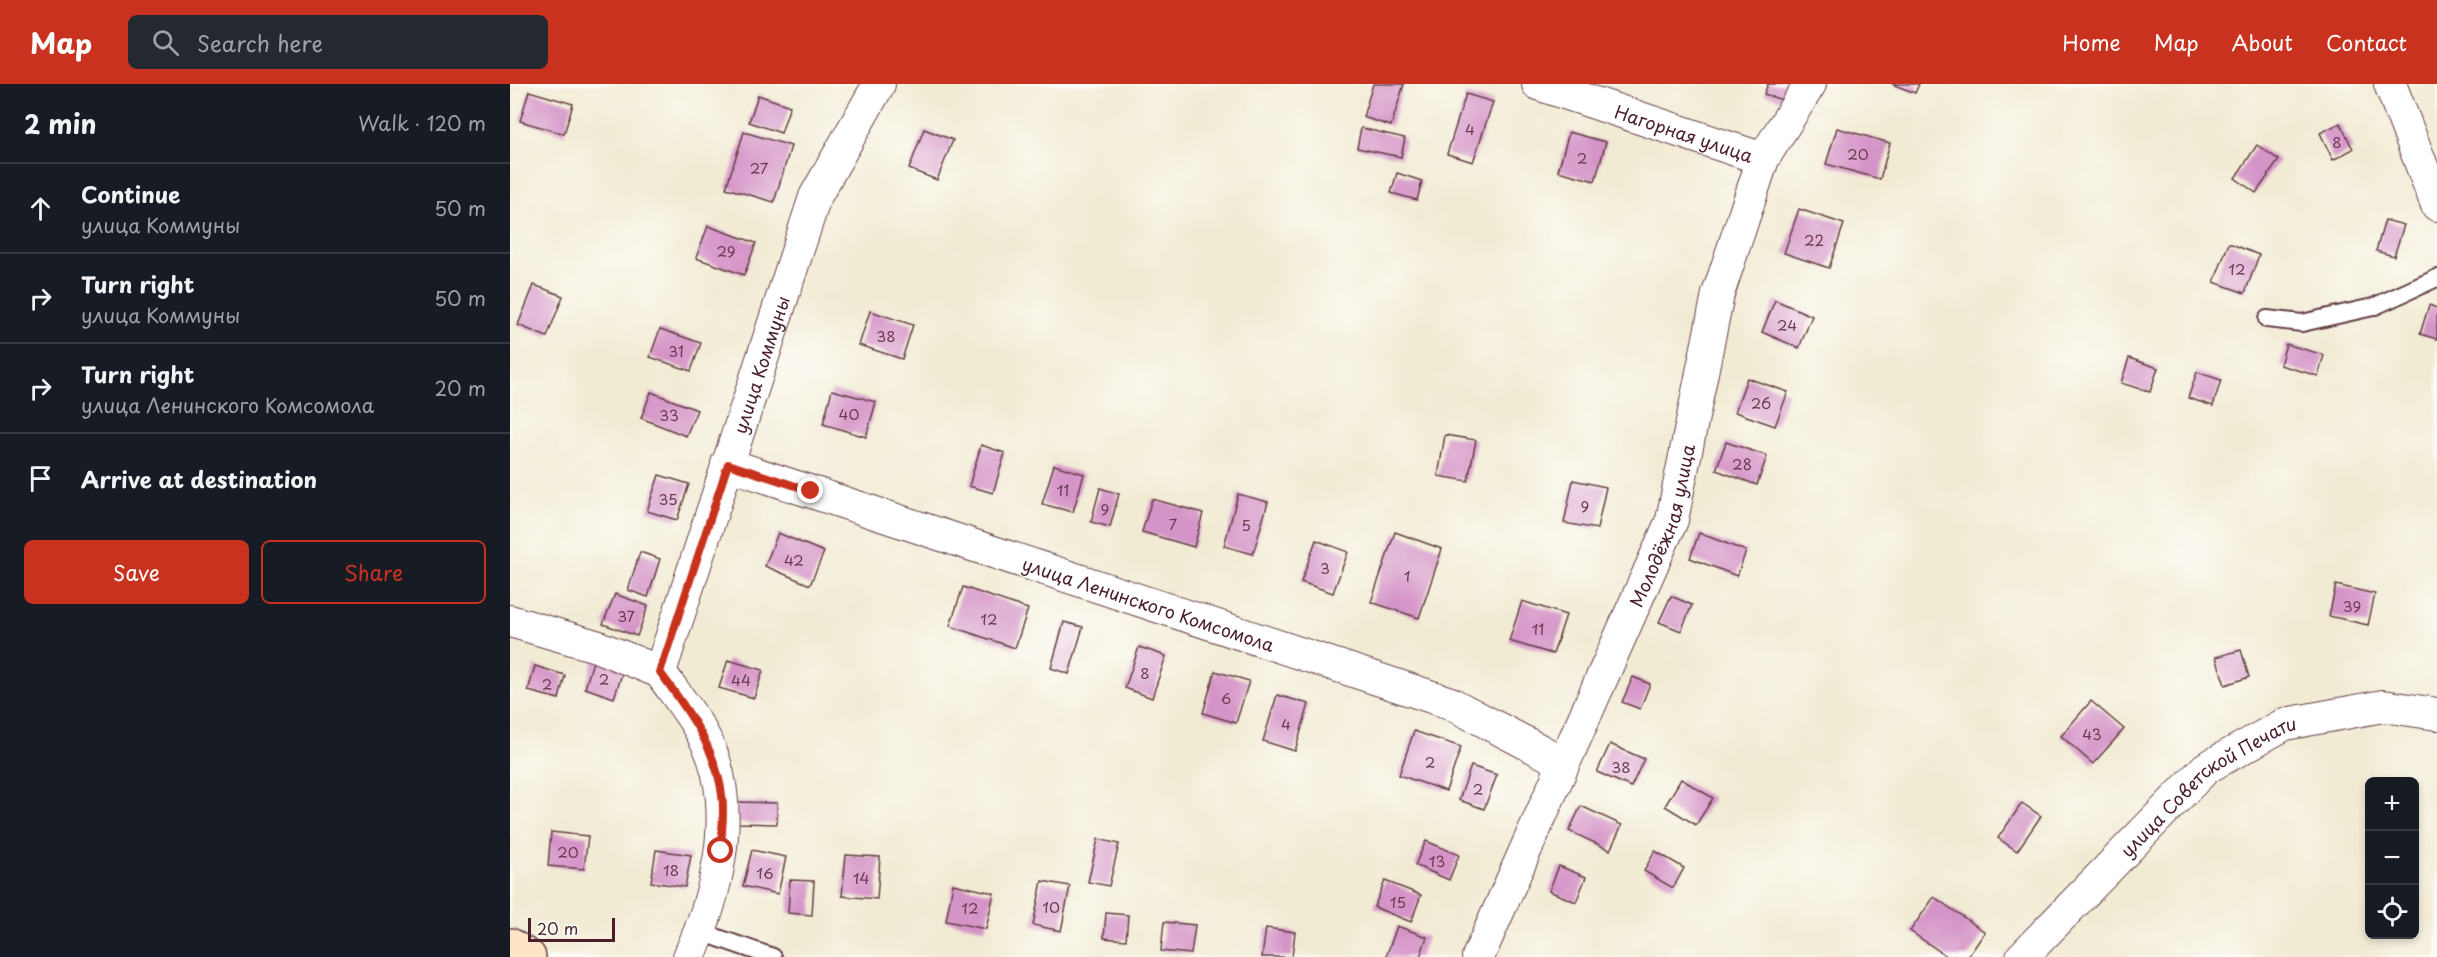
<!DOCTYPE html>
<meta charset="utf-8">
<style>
:root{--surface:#171b24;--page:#242831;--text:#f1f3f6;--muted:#9ea1a6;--line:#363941;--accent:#c8321e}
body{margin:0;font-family:"Playpen Sans",sans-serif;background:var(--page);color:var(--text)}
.controls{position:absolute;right:18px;bottom:18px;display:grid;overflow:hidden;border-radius:9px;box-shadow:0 3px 9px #0003}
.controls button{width:54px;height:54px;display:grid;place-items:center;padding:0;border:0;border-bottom:2px solid var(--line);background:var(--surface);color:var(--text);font:30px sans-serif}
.scale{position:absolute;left:18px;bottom:15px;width:87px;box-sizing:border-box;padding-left:6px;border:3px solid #4a1f2b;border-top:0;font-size:16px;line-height:21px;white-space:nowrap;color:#4a1f2b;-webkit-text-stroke:4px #fdfcf7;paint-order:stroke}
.stop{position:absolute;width:18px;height:18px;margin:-14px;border:4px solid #c8321e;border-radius:50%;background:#fff}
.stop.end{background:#c8321e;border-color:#fff;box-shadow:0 2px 6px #0008}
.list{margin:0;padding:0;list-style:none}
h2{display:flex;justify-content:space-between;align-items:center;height:78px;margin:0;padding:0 24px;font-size:26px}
h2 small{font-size:20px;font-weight:400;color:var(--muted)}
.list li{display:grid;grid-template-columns:39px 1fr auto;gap:18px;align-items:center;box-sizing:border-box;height:90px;padding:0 24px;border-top:2px solid var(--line)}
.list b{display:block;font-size:22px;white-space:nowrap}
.list p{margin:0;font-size:20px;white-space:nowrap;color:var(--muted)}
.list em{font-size:20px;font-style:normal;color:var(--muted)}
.actions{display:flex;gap:12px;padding:18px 24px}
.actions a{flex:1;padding:14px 0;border:2px solid var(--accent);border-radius:9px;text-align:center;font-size:21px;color:var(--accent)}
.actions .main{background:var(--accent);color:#fff}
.icon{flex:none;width:33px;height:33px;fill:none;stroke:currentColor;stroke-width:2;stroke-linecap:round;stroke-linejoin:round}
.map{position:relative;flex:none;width:1927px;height:873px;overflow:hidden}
header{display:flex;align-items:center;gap:36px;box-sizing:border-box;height:84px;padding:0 30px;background:var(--accent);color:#fff}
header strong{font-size:28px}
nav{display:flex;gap:33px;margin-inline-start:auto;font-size:21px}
.search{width:420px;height:54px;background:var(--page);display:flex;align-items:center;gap:15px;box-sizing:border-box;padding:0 21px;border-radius:9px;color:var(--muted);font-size:22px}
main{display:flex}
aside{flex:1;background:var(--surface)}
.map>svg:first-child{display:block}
.building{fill:#d594c8}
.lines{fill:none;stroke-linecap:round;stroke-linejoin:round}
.lane-casing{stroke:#633e44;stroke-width:20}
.street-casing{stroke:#633e44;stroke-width:34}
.secondary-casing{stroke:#633e44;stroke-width:36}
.lane{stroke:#fff;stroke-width:16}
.street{stroke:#fff;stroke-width:32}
.secondary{stroke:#fde5c5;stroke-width:33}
.route{stroke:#c8321e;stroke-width:8}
.labels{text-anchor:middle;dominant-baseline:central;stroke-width:5;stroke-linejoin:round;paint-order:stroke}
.number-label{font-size:15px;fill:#6d3c52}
.street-label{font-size:18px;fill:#4a1f2b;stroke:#fdfcf7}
</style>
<header>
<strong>Map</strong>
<div class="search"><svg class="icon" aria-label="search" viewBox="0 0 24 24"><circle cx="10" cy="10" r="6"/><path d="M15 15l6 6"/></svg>Search here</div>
<nav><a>Home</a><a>Map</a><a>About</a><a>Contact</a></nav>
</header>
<main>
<aside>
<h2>2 min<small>Walk · 120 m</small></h2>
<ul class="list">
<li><svg class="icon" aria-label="ahead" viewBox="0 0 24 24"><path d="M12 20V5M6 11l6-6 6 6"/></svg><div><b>Continue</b><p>улица Коммуны</p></div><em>50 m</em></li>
<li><svg class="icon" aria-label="right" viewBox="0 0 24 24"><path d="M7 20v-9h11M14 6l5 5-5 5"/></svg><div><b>Turn right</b><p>улица Коммуны</p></div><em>50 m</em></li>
<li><svg class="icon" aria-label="right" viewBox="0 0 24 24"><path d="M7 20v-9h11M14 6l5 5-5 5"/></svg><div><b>Turn right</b><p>улица Ленинского Комсомола</p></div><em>20 m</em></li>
<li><svg class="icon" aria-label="arrive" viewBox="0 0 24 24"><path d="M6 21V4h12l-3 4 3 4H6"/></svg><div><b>Arrive at destination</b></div></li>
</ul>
<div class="actions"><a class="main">Save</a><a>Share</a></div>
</aside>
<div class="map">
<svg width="1927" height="873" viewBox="0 0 1927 873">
<rect width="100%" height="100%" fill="#fdfcf7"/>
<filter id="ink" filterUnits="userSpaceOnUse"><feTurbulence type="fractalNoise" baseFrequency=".0167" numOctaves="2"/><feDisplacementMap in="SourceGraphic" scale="12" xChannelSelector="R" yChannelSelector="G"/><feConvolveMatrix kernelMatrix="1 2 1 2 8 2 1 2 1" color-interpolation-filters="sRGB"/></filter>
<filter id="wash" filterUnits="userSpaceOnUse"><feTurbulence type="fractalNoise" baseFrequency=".008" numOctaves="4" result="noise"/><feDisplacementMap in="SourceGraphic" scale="24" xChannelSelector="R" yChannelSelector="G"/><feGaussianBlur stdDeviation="1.35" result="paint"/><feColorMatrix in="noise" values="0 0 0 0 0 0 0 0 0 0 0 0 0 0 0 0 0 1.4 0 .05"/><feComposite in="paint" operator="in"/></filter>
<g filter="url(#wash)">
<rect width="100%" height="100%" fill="#f2ebd4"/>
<g id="blocks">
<g class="building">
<path d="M863,0H894L881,42L853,33Z"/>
<path d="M1258,0H1285L1278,18L1254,10Z"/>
<path d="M1382,0H1409L1405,9Z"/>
<path d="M19,7L63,20L54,50L10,37Z"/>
<path d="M956,10L983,18L963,78L937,70Z"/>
<path d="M248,11L280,22L271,49L239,38Z"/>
<path d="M1830,39L1843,65L1823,76L1810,49Z"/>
<path d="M851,44L895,54L891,73L847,64Z"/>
<path d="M1327,44L1380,59L1370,95L1316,80Z"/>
<path d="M414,45L443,56L427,96L399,85Z"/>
<path d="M234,48L281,62L264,118L216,104Z"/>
<path d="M1059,48L1096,58L1085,97L1048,87Z"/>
<path d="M1747,61L1769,76L1746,109L1725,94Z"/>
<path d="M887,89L912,97L907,116L881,109Z"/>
<path d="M1289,125L1334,140L1319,184L1274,169Z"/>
<path d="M1875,136L1894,141L1884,172L1866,167Z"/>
<path d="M198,142L246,159L234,191L186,174Z"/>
<path d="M1719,159L1749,171L1735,209L1704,198Z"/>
<path d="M24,201L53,212L37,253L8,241Z"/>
<path d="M1265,216L1302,232L1289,264L1252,248Z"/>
<path d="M1919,221L1927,224V255L1910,250Z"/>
<path d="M360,227L403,241L392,275L349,261Z"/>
<path d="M150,245L191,259L181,287L140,273Z"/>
<path d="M1776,260L1814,271L1808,292L1770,281Z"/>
<path d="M1619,274L1648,284L1640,308L1611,299Z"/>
<path d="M1687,288L1711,296L1703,322L1678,314Z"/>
<path d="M1237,294L1278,308L1265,342L1225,328Z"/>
<path d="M322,306L366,318L356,353L313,340Z"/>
<path d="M141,308L187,326L176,352L131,334Z"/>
<path d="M935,351L966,356L958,397L928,392Z"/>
<path d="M1216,358L1257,372L1247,401L1206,386Z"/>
<path d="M471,361L495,369L483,409L459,402Z"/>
<path d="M544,381L574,390L563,428L532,420Z"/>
<path d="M149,391L179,400L167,436L137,427Z"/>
<path d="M1063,396L1096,403L1087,445L1054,439Z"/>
<path d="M590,404L609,410L600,443L581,438Z"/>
<path d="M728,410L758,418L743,470L714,462Z"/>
<path d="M642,415L693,429L684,463L632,448Z"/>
<path d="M885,448L932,465L909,534L861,518Z"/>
<path d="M268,449L314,468L300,501L255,482Z"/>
<path d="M1189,449L1236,467L1227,492L1180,474Z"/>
<path d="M806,456L838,468L823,509L791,498Z"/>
<path d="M130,468L150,475L138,513L118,506Z"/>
<path d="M1826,501L1865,510L1858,541L1819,532Z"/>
<path d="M453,503L518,525L505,564L440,542Z"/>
<path d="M105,510L138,522L127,552L93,540Z"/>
<path d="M1161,512L1182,521L1171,547L1149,538Z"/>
<path d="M1012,517L1056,531L1043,570L999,557Z"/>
<path d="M554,538L573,543L559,590L541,584Z"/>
<path d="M629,563L656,572L642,614L615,604Z"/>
<path d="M1731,566L1739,593L1715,601L1706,573Z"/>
<path d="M84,574L114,584L104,614L75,604Z"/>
<path d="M218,576L253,586L244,614L209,604Z"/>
<path d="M25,582L55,591L49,615L18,607Z"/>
<path d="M705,587L739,597L726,639L693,629Z"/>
<path d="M1123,593L1140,600L1130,625L1112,618Z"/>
<path d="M767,611L799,620L785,667L753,657Z"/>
<path d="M1581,617L1614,645L1583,680L1551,652Z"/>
<path d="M904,647L951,663L936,707L889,691Z"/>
<path d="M1100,660L1134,675L1121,703L1087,688Z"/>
<path d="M961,682L987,691L974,725L949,716Z"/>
<path d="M1171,695L1203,714L1186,741L1155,722Z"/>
<path d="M226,718L267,719V740L226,739Z"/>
<path d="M1512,719L1531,732L1507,767L1488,754Z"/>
<path d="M1071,722L1112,741L1100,766L1059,747Z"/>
<path d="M41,748L78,752L74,785L38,782Z"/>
<path d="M588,755L609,760L599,802L578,798Z"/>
<path d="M916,757L949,771L939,796L905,781Z"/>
<path d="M146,766L181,771L175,803L141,798Z"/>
<path d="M242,766L276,773L268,810L233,802Z"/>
<path d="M1145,767L1174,784L1163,804L1134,787Z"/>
<path d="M336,771L370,773L367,815L332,812Z"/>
<path d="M1049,782L1076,793L1066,818L1039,807Z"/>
<path d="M280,796L304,797L302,831L278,829Z"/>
<path d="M532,797L560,802L551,847L523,841Z"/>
<path d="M875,797L911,811L901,838L864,823Z"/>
<path d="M443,800L484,809L476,845L436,837Z"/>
<path d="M1424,813L1475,848L1458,873H1438L1400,847Z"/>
<path d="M596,829L618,831L616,856L594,854Z"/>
<path d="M654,838L685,841L681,870L651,867Z"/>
<path d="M887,842L917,853L910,873H876Z"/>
<path d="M756,844L785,848L782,873H752Z"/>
</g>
</g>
</g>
<g filter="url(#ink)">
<use href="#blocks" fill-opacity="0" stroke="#633e44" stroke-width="1.5"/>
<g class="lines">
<defs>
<g id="lane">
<path d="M1757,235L1792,239L1863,223L1927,194"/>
<path d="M191,848L263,873"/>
</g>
<g id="street">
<path id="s1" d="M1028,0L1253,75"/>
<path d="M1880,0L1927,121"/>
<path id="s2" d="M217,380L940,619L1052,678"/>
<path d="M0,537L86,562L150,588"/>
<path id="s3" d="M179,873C206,814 225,736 203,673C192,642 168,614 150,588L305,113L369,0"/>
<path id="s4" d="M968,873L1162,436L1208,210L1253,75L1300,0"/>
<path id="s5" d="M1512,873L1696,684L1775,640L1873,622L1927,630"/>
</g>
<path id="secondary" d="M0,861L19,873"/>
</defs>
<use href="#lane" class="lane-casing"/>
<use href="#street" class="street-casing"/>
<use href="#secondary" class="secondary-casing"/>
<use href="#lane" class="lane"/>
<use href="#street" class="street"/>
<use href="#secondary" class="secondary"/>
</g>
</g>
<g class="lines" filter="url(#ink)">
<path class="route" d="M211,767C211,749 215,729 212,711C206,663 177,626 150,588L218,380L301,407"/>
</g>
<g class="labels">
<g class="number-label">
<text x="960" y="44">4</text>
<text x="1827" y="57">8</text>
<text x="1348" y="69">20</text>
<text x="1072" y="73">2</text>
<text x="249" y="83">27</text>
<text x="1304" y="155">22</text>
<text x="216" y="166">29</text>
<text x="1727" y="184">12</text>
<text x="1277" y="240">24</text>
<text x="376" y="251">38</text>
<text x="166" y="266">31</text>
<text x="1251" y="318">26</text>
<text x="339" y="329">40</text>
<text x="159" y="330">33</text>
<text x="1232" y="379">28</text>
<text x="553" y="405">11</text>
<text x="158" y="414">35</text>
<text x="1075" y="421">9</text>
<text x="595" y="424">9</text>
<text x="663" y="439">7</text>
<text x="736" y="440">5</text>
<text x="284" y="475">42</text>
<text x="815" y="483">3</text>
<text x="897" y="491">1</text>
<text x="1842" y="521">39</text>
<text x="116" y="531">37</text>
<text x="479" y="534">12</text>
<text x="1028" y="544">11</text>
<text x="635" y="588">8</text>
<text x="94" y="594">2</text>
<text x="231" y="595">44</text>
<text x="37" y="599">2</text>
<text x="716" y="613">6</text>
<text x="776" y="639">4</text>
<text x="1582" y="649">43</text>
<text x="920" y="677">2</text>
<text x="1111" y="682">38</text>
<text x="968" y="704">2</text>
<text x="58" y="767">20</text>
<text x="927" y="776">13</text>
<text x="161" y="785">18</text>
<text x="255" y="788">16</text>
<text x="351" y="793">14</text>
<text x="888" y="817">15</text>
<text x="541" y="822">10</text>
<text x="460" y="823">12</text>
</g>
<g class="street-label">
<text stroke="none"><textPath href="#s1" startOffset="154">Нагорная улица</textPath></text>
<text stroke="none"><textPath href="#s3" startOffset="630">улица Коммуны</textPath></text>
<text stroke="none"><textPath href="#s4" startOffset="470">Молодёжная улица</textPath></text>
<text stroke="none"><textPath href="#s2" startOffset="444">улица Ленинского Комсомола</textPath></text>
<text stroke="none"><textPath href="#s5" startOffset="255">улица Советской Печати</textPath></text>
</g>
</g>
</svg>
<div class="controls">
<button>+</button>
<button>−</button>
<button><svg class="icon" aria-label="locate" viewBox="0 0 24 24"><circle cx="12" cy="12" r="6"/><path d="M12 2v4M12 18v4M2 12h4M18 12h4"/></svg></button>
</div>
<div class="scale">20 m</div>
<div class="stop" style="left:211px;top:767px"></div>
<div class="stop end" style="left:301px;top:407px"></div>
</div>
</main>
